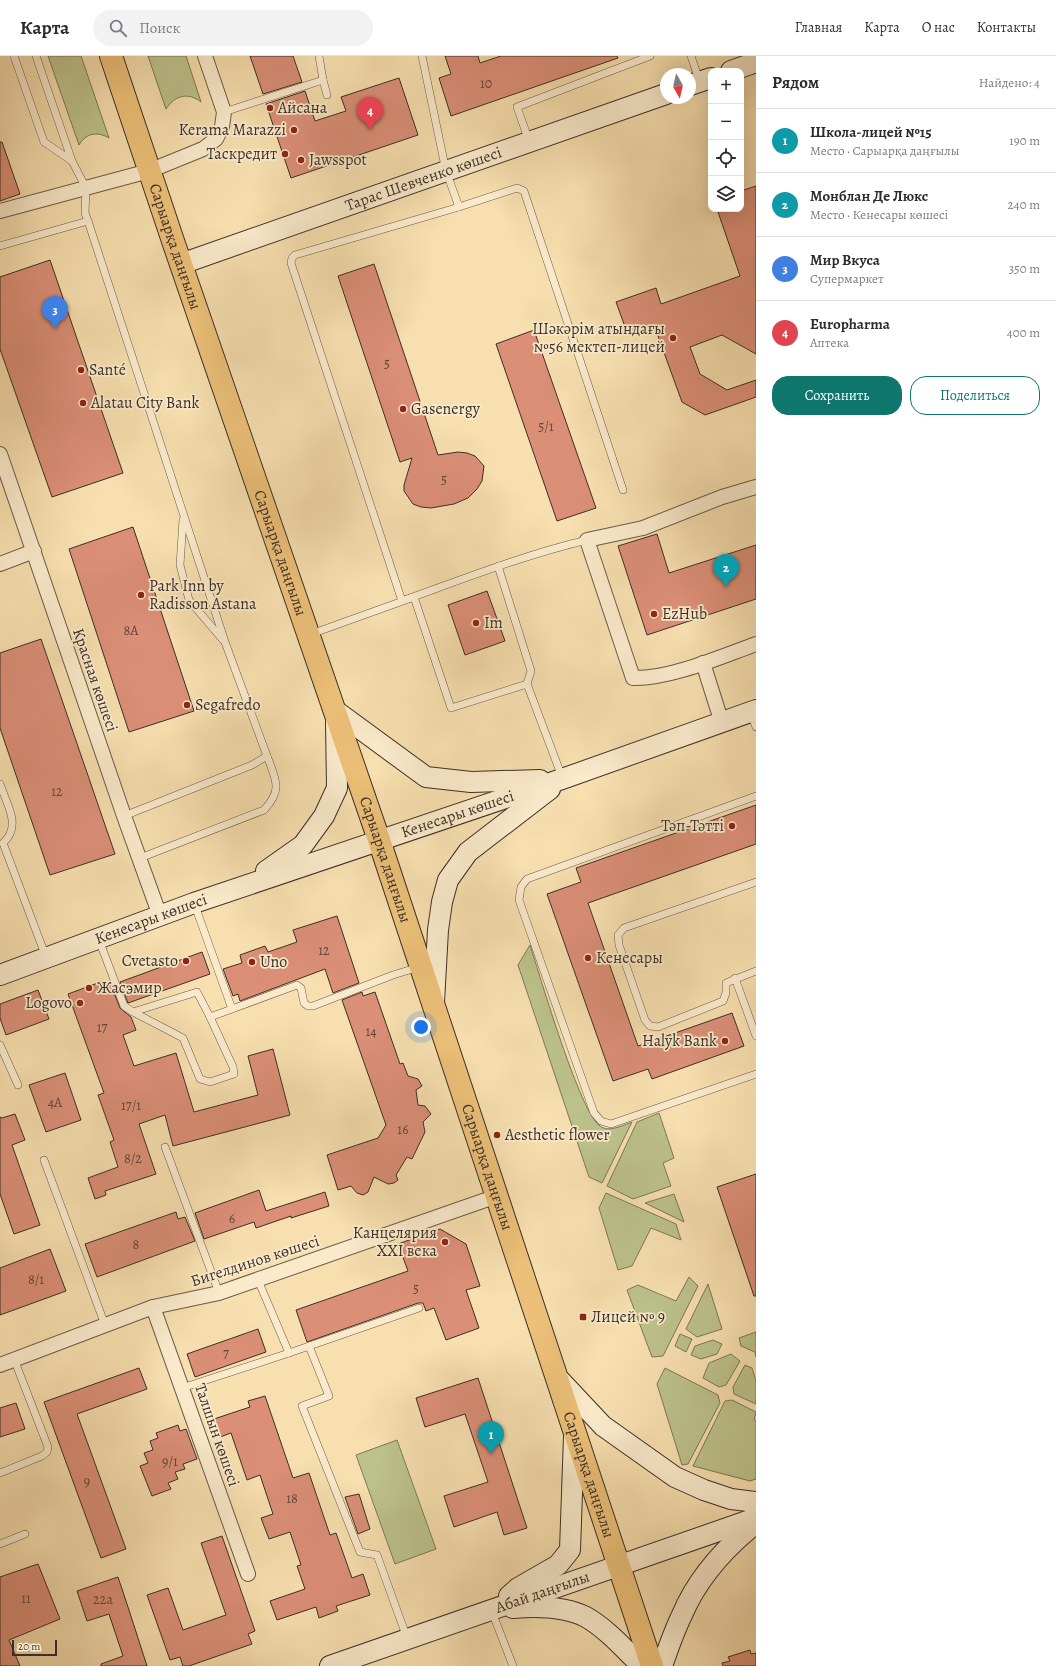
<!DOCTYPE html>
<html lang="ru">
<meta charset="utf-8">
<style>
:root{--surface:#fff;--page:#f2f2f3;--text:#2b2b33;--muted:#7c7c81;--line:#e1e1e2;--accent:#0f766e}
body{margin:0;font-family:Alegreya,serif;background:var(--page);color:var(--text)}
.controls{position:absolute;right:12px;top:12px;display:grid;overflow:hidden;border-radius:8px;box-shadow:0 4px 16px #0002}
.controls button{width:36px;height:36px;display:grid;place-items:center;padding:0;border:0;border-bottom:1px solid var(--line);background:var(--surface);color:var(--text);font:20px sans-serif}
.compass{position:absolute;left:660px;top:12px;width:36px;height:36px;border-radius:50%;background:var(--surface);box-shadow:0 4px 16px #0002;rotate:172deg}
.scale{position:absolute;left:12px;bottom:10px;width:45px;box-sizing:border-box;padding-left:4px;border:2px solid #3b2f27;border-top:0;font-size:11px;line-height:14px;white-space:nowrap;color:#3b2f27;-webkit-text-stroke:3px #faeacb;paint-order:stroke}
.you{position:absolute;left:421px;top:971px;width:14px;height:14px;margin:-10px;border:3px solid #fff;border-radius:50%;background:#1a73e8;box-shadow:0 0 0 6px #1a73e833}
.badge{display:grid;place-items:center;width:26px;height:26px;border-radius:50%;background:var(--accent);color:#fff;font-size:13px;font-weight:700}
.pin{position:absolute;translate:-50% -33px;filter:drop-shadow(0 1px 2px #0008)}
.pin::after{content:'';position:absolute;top:21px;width:14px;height:12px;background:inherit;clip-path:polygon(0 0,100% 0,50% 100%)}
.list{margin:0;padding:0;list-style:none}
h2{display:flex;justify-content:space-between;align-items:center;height:52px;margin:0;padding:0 16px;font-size:17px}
h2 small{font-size:13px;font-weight:400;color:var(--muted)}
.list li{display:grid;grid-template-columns:26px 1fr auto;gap:12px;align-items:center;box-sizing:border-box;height:64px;padding:0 16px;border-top:1px solid var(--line)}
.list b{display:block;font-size:15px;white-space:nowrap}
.list p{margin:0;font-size:13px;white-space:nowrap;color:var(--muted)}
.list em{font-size:13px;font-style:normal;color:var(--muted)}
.actions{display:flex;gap:8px;padding:12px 16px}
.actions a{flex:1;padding:9px 0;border:1px solid var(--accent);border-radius:16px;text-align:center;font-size:14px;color:var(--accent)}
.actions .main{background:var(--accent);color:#fff}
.icon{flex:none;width:22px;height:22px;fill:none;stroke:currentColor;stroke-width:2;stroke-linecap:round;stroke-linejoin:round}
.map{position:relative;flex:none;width:756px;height:1610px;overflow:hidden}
header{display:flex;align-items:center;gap:24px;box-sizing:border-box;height:56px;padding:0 20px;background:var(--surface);border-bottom:1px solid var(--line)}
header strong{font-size:19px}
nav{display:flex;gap:22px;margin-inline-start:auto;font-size:14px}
.search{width:280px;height:36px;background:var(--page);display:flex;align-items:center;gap:10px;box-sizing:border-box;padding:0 14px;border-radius:22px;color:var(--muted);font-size:15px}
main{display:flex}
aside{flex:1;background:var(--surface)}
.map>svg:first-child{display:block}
.green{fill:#bdc28b;stroke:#7c7859}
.building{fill:#db8f77;stroke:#3b2f27}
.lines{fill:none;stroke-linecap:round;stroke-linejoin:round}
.lane-casing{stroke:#6a5b49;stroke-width:8}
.street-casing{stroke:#6a5b49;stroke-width:16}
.secondary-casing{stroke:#3b2f27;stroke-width:22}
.primary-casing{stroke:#3b2f27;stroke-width:24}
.lane{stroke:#faeacb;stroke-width:7}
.street{stroke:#faeacb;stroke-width:14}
.secondary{stroke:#faeacb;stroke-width:20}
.primary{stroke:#ecc078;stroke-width:22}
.poi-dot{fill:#8f2418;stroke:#faeacb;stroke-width:1.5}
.labels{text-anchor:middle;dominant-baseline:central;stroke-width:3.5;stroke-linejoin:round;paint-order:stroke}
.number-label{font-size:14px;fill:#63473b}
.poi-label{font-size:16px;fill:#3b2f27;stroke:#faeacb;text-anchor:start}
.street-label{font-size:16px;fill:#3b2f27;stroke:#faeacb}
</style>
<header>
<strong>Карта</strong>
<div class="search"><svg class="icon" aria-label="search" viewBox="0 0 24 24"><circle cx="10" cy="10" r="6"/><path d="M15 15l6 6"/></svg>Поиск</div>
<nav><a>Главная</a><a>Карта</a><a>О нас</a><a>Контакты</a></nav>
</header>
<main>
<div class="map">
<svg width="756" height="1610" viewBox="0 0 756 1610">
<rect width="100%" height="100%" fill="#f7dfaf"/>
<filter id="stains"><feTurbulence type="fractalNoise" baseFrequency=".005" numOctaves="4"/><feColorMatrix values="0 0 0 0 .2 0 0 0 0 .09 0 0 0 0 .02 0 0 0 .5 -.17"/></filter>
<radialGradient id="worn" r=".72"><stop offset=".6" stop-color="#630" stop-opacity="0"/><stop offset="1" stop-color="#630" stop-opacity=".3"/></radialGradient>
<g class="green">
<path d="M48,0H81L109,82C97,75 86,77 79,89Z"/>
<path d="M148,0H186L201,46C188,36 175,39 166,53Z"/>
<path d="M530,889C540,920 580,1057 600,1070C609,1077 623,1069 632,1066L602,1127L589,1121L518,909Z"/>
<path d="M659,1057L674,1102L663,1107L671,1130L633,1143L607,1130L637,1066Z"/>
<path d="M606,1137L676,1168L681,1184L651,1172L632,1210L618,1214L599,1152Z"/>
<path d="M674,1138L684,1166L645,1147Z"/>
<path d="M689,1221L698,1230L663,1300L652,1301L627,1234L638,1229L676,1245Z"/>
<path d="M708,1228L722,1273L697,1281L686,1273Z"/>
<path d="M756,1276V1301L755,1296L741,1290L739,1282Z"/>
<path d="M680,1278L692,1283L686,1296L675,1290Z"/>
<path d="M713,1284L722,1288L717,1298L701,1303L691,1299L695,1290Z"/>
<path d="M731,1298L740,1305L726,1329L719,1331L703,1322L709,1307Z"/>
<path d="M745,1309L752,1312L756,1325V1348L734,1338L733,1331Z"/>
<path d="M665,1312L718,1339L720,1347L688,1408L682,1409L657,1328Z"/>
<path d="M732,1344L756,1356L754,1364L756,1365V1423L750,1425L693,1410L725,1345Z"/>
<path d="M397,1384L436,1493L395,1508L356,1399Z"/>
</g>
<g class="building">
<path d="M250,0H293L302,26L263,38Z"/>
<path d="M445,0H478L480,7L501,0H617L618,2L451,60L439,22L451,18Z"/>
<path d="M399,22L418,79L291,122L266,48L305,35L315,65L346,55L341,41Z"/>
<path d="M0,86H2L20,138L0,145Z"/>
<path d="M756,130V298L722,279L690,291L700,318L727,334L756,324V341L705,359L682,346L654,269L628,279L616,246L656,232L661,248L740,220L717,153H741V135Z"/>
<path d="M50,204L123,417L52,441L0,293V221Z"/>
<path d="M374,208L438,399L458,396L467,397L475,400L484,410L482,425L477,433L468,442L454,448L431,452L421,451L413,448L404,435V429L412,402L400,406L338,220Z"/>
<path d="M534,274L596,452L557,465L496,288Z"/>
<path d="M133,471L194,655L129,676L69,493Z"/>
<path d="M657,478L669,517L756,489V543L647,579L618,490Z"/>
<path d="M487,535L505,585L465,599L448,549Z"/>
<path d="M41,583L115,798L50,819L0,672V597Z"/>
<path d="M756,749V788L588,847L638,990L732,957L744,990L652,1023L648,1013L613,1025L547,838L581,826L576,812Z"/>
<path d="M337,860L359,927L333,937L325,913L240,945L238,938L233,940L223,913L242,907L240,899L265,890L268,896L297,886L293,874Z"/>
<path d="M202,896L210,918L128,947L120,926Z"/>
<path d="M103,925L106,931L111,929L120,952L131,961L136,974L123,979L134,1010L176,997L194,1056L258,1039L248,1000L273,993L290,1059L173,1090L165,1059L139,1068L156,1118L105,1135L106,1139L95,1143L88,1122L118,1111L110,1086L114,1084L98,1039L104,1037L68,938Z"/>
<path d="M38,934L49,963L6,979L0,962V948Z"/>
<path d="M362,936L363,940L375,936L400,1008L403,1007L408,1020L418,1023L422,1030L416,1034L418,1049L425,1050L431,1058L423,1066L425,1076L412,1103L407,1101L396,1119L398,1124L394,1127L388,1128L374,1121L368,1136L363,1139L357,1137L351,1130L338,1134L327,1099L378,1082L386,1069L342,944Z"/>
<path d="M65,1017L81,1064L46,1076L29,1029Z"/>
<path d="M15,1058L25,1084L12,1089L40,1169L14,1178L0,1138V1061L2,1062Z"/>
<path d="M756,1118V1240H754L717,1131Z"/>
<path d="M259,1134L266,1155L325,1136L329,1150L291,1162V1160L256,1172L254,1166L204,1183L195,1157Z"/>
<path d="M176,1156L178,1163L185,1161L195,1185L97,1221L85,1188Z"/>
<path d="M440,1173L466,1188L480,1230L466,1234L479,1272L446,1284L434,1252L426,1255L423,1247H418L307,1286L296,1254L408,1215L398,1188Z"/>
<path d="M50,1193L66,1235L0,1259V1212Z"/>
<path d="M258,1273L266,1296L195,1321L187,1298Z"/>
<path d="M139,1312L147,1333L77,1358L126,1493L101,1502L44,1346Z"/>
<path d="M478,1322L527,1472L504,1479L497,1456L454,1471L444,1440L488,1426L465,1358L425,1371L416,1342Z"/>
<path d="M265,1340L293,1422L309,1417L330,1479L336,1477L352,1522L363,1518L370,1539L336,1550L338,1555L319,1562L316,1551L277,1564L270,1545L305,1533L297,1510L301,1509L290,1476L269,1483L261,1462L273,1458L260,1419L247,1424L231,1377L220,1381L214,1363L250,1351L248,1345Z"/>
<path d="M16,1347L25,1373L0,1381V1352Z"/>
<path d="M178,1369L180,1375L186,1373L197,1403L183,1408L185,1413L175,1416L178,1423L168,1427L171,1433L152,1440L140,1410L148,1407L144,1397L153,1394L150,1385L158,1382L156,1377Z"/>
<path d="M359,1438L370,1473L358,1478L345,1441Z"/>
<path d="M222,1480L255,1575L248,1578L252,1588L189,1610H183L180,1601L170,1604L147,1539L168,1532L183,1574L226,1559L201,1487Z"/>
<path d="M38,1508L60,1563L9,1584L20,1610H0V1521Z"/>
<path d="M118,1521L128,1551L147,1610H101V1608L123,1600L109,1558L87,1565L77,1535Z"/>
<path d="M750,1594L751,1598L756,1597V1610H723L722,1607L730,1605L728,1601Z"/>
</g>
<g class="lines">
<defs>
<g id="lane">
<path d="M14,0L44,86L72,105"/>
<path d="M36,0L72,105L86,132L85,157L88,165L225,586L267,700L252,709L124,760"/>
<path d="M319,0L323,24L327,39"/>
<path d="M422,0L446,115L459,151"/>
<path d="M691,0L699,24"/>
<path d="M224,56L323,24"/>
<path d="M529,85L517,51L650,0"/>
<path d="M0,190L88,165"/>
<path d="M183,464L180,509L189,544L223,584"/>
<path d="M587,484C524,499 463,523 402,545L291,207L292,202L295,199L459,151L517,132L524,135L623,434"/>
<path d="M498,510L531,615L527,628"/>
<path d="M311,578L414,541L451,652L527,628L562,721"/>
<path d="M751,658L756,671"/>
<path d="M0,728C7,749 22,770 3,787L46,901"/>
<path d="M756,740L527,823L521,831L519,844L594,1057L601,1065L611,1068L756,1018"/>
<path d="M140,802L264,754C283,734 276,724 267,700"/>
<path d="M756,826L624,872L618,879L619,889L645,964L650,970L658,971L723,945L726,937V927L756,915"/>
<path d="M99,884L124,950L133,956L197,936L210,961L232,953L194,847"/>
<path d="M735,922L756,980"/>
<path d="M232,953L297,929L301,932L304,947L308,950H313L393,919L419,911"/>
<path d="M133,956L183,982L200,1023L210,1026L234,1018L233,1011L210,961"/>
<path d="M0,989L18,1029"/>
<path d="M165,1091L219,1237"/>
<path d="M44,1104L105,1269"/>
<path d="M258,1224L289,1297L419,1252"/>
<path d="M309,1290L329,1340L302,1350L360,1496L377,1499L407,1582"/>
<path d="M182,1332L289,1297"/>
<path d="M0,1417L42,1400L47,1396L48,1391L14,1303"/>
<path d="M0,1488L25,1478"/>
<path d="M492,1556L513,1610"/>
</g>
<g id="street">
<path d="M0,155L149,115L203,93L216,83L222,71L224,56L205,0"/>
<path d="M0,398L124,760L160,860"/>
<path d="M756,431L722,441L643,472L587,484L633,622C670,623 720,601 756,588"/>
<path d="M0,508L34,495"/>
<path d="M703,607L722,667"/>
<path d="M153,1251L248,1518"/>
<path d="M0,1309L153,1251L219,1237L497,1140"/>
</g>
<g id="secondary">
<path d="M731,15L756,6"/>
<path d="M690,29L711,22"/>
<path id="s1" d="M181,208L666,38"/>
<path d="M336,655L426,721L471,726L540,724"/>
<path d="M266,815L303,789L324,760L337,732L336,666"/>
<path id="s2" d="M0,919L194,847L562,723L756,654"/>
<path d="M434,946L438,874L442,846L448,824L468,796L550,733"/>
<path d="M557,1321L603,1370L675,1421L704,1434L731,1443L756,1446"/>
<path d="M509,1540L518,1532L558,1509L570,1494L574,1380"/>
<path d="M513,1552C537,1550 564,1550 586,1561C607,1573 624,1593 642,1610"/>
<path id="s3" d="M330,1610L756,1462"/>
<path d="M662,1610C668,1593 674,1575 682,1559C697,1523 726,1491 756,1467"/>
</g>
<g id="primary">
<path id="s4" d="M111,0L174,188L379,784L652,1610"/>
</g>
</defs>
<use href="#lane" class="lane-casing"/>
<use href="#street" class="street-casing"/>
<use href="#secondary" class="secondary-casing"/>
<use href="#primary" class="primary-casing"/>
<use href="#lane" class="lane"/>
<use href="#street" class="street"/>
<use href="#secondary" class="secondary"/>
<use href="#primary" class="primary"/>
</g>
<g class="poi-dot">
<circle cx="270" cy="52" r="4"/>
<circle cx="294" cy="74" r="4"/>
<circle cx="285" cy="98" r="4"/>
<circle cx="301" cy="104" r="4"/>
<circle cx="673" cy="282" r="4"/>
<circle cx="81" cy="314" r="4"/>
<circle cx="83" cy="347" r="4"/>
<circle cx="403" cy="353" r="4"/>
<circle cx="141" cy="539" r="4"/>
<circle cx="654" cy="558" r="4"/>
<circle cx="476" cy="567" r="4"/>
<circle cx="187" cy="649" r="4"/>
<circle cx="732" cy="770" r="4"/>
<circle cx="588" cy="902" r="4"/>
<circle cx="186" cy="905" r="4"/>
<circle cx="252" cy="906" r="4"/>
<circle cx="89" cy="932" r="4"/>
<circle cx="80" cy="947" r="4"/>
<circle cx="725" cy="985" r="4"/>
<circle cx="497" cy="1079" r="4"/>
<circle cx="445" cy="1186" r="4"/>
<rect x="579" y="1257" width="8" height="8" rx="2"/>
</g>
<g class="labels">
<g class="number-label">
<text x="486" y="27">10</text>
<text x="387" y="307">5</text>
<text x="546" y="370">5/1</text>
<text x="444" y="423">5</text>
<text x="131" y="574">8А</text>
<text x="57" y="735">12</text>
<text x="324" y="894">12</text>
<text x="102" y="971">17</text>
<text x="371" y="975">14</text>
<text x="55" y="1046">4А</text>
<text x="131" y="1049">17/1</text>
<text x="403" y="1073">16</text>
<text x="133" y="1102">8/2</text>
<text x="232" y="1162">6</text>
<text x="136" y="1188">8</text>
<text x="36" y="1223">8/1</text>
<text x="416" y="1232">5</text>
<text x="226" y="1297">7</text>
<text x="170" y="1405">9/1</text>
<text x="87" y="1425">9</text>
<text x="292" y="1442">18</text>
<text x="26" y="1542">11</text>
<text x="103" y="1543">22а</text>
</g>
<g class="poi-label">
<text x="278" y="52">Айсана</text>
<text x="286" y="74" text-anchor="end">Kerama Marazzi</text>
<text x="277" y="98" text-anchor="end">Таскредит</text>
<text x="309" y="104">Jawsspot</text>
<text x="665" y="273" text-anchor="end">Шәкәрім атындағы<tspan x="665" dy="18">№56 мектеп-лицей</tspan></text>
<text x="89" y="314">Santé</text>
<text x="91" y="347">Alatau City Bank</text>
<text x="411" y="353">Gasenergy</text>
<text x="149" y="530">Park Inn by<tspan x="149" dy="18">Radisson Astana</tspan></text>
<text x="662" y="558">EzHub</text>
<text x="484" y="567">Im</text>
<text x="195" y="649">Segafredo</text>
<text x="724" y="770" text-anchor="end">Тәп-Тәтті</text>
<text x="596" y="902">Кенесары</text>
<text x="178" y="905" text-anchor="end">Cvetasto</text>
<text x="260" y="906">Uno</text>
<text x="97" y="932">Жасэмир</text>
<text x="72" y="947" text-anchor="end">Logovo</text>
<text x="717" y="985" text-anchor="end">Halyk Bank</text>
<text x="505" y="1079">Aesthetic flower</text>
<text x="437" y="1177" text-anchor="end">Канцелярия<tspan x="437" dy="18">XXI века</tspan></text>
<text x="591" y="1261">Лицей № 9</text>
</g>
<g class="street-label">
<text stroke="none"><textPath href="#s1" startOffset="257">Тарас Шевченко көшесі</textPath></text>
<text stroke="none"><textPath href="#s4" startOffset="201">Сарыарқа даңғылы</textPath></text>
<text stroke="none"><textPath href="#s4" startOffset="525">Сарыарқа даңғылы</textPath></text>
<text transform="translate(95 624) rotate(71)">Красная көшесі</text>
<text stroke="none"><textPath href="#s2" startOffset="485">Кенесары көшесі</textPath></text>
<text stroke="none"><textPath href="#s4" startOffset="849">Сарыарқа даңғылы</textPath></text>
<text stroke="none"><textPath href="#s2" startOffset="161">Кенесары көшесі</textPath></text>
<text stroke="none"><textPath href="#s4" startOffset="1173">Сарыарқа даңғылы</textPath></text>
<text transform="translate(255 1205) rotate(-18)">Бигелдинов көшесі</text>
<text transform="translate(217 1379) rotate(71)">Талшын көшесі</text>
<text stroke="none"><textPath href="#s4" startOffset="1497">Сарыарқа даңғылы</textPath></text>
<text stroke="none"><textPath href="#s3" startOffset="225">Абай даңғылы</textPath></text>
</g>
</g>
<rect width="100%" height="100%" filter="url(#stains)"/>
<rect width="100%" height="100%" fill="url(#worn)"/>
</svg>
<div class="controls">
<button>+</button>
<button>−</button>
<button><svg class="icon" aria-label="locate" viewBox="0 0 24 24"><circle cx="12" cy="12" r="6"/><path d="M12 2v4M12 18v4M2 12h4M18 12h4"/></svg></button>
<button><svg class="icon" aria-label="layers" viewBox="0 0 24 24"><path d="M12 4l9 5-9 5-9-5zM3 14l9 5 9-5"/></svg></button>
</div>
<svg class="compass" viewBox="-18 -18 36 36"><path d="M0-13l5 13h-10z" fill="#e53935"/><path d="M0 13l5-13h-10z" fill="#7c7c81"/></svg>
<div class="scale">20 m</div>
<div class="you"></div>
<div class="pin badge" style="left:491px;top:1398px;background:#0f9aa8">1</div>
<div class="pin badge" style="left:726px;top:531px;background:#0f9aa8">2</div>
<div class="pin badge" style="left:55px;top:273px;background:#3f7fe0">3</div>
<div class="pin badge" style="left:370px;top:74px;background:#e0444e">4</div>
</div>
<aside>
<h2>Рядом<small>Найдено: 4</small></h2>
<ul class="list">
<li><span class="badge" style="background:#0f9aa8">1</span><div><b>Школа-лицей №15</b><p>Место · Сарыарқа даңғылы</p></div><em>190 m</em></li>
<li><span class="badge" style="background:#0f9aa8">2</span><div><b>Монблан Де Люкс</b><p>Место · Кенесары көшесі</p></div><em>240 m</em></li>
<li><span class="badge" style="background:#3f7fe0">3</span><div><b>Мир Вкуса</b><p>Супермаркет</p></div><em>350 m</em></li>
<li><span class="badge" style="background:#e0444e">4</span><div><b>Europharma</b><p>Аптека</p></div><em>400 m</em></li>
</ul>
<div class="actions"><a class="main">Сохранить</a><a>Поделиться</a></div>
</aside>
</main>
